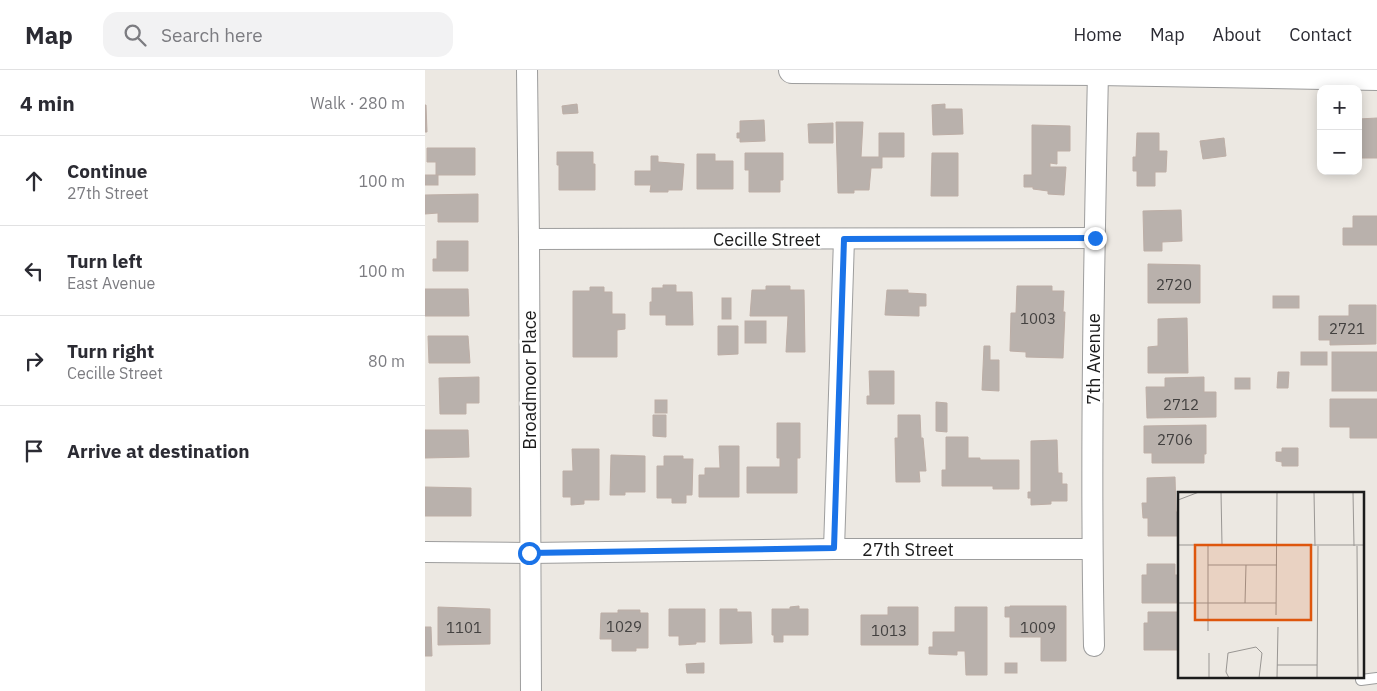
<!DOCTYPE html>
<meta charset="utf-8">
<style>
:root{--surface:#fff;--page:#f2f2f3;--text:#2b2b33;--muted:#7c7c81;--line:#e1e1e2}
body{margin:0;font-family:"IBM Plex Sans",sans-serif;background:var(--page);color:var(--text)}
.controls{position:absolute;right:15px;top:15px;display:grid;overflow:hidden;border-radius:10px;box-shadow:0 2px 12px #0003}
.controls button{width:45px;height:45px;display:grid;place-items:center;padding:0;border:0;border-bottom:1px solid var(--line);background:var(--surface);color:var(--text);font:25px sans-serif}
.stop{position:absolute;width:15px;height:15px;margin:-11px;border:4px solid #1a73e8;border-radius:50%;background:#fff}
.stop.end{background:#1a73e8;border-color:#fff;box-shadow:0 1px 5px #0008}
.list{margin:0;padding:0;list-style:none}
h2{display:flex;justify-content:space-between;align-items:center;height:65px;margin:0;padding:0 20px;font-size:21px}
h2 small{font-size:16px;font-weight:400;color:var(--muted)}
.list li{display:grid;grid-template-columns:32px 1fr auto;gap:15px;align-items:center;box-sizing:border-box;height:90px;padding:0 20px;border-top:1px solid var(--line)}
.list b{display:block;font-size:19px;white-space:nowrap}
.list p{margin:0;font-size:16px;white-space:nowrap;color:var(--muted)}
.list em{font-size:16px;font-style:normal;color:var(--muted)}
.icon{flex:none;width:28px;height:28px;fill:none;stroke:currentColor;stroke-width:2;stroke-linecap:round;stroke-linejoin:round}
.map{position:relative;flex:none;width:952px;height:621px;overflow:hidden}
header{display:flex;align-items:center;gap:30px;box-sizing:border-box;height:70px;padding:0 25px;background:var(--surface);border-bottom:1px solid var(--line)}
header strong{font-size:24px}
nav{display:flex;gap:28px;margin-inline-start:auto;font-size:18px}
.search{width:350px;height:45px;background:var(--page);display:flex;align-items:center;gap:12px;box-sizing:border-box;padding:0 18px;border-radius:15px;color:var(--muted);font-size:19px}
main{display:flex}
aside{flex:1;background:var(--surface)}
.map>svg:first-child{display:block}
.building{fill:#b9b1ac;stroke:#bdaea6}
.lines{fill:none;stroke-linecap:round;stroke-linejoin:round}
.service-casing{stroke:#9d9d9d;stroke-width:12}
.minor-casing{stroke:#9d9d9d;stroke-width:22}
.tertiary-casing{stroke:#9d9d9d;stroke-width:28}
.service{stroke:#fff;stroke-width:10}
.minor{stroke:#fff;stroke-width:20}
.tertiary{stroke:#fff;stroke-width:26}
.route{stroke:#1a73e8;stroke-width:6}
.labels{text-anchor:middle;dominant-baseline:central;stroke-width:5;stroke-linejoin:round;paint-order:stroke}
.number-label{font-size:15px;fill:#434140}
.street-label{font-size:18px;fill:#1c1c1c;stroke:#fff}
.inset-road{fill:none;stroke:#999693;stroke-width:1}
.view{fill:#de560d;fill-opacity:0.15;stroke:#de560d;stroke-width:2.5}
.inset-edge{fill:none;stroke:#1c1c1c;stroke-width:2.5}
</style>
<header>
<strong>Map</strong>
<div class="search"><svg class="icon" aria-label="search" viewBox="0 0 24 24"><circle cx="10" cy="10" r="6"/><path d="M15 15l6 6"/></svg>Search here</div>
<nav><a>Home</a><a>Map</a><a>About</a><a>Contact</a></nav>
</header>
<main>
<aside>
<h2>4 min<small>Walk · 280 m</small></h2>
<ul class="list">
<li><svg class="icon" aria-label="ahead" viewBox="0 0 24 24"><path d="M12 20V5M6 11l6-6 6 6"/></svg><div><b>Continue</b><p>27th Street</p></div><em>100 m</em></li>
<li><svg class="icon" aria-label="left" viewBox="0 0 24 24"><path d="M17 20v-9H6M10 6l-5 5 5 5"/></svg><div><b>Turn left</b><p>East Avenue</p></div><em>100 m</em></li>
<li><svg class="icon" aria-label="right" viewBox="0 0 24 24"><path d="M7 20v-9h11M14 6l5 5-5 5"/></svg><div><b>Turn right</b><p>Cecille Street</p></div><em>80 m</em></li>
<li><svg class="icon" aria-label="arrive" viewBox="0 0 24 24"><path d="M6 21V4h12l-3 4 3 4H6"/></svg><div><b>Arrive at destination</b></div></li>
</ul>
</aside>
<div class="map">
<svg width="952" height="621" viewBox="0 0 952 621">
<rect width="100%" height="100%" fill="#ece8e2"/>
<g class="building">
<path d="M152,34L153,43L138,44L137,36Z"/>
<path d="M520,34V39H537L538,64L508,65L507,35Z"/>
<path d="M0,35H1L2,62H0Z"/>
<path d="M952,48V88H935L934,49Z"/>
<path d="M339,50L340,71L315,72V68H312V63H315V51Z"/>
<path d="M411,52H438L436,87H454V63H479V87H457V98H446L444,120H429V123H413Z"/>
<path d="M408,53V73H384L383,54Z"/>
<path d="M607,55L645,56V81H632V94L625,93V97H641L639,125L623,124V121L608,119V117H599V105H607Z"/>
<path d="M712,63H734V81H742L741,102H730V116H712V101H708V87H711Z"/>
<path d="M799,68L801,86L778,89L775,71Z"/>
<path d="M2,78H50V105H11V92H2Z"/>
<path d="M132,82H168V94H170V120H134V95H132Z"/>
<path d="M320,83H358V110H355V122H324V100H320Z"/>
<path d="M507,83H533V126H506Z"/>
<path d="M272,84H290V91H308V119H272Z"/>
<path d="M226,86H233V92L259,94L257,120H243V122H225L226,115H210V101H226Z"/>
<rect x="0" y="105" width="13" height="10"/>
<path d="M53,124V152H13V143L0,144V125Z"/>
<path d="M756,140L757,171L737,172V181H719L718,141Z"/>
<path d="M928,146H952V175H918V158H928Z"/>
<path d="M12,171H43V201H8V189H12Z"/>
<path d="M723,194L775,195V233H723Z"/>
<path d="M238,215H251V222H267L268,255H241V245H225V232H227V218H238Z"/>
<path d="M341,216H365V220H379L380,282H361L363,246H325L327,220H341Z"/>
<path d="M592,216H627V221H639L638,242H640L638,288L601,287V282L585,281L586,243H591Z"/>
<path d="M165,217H179V222H187V244H200V259L192,260V287H148V221H165Z"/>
<path d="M0,219H43L44,246H0Z"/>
<path d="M462,220H483V223L501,224V236H494V246L460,245Z"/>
<rect x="848" y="226" width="26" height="12"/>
<rect x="297" y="228" width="9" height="21"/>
<path d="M924,235H951V274L905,275V270H894V246H924Z"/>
<path d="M762,248L763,303H723V277L733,276V249Z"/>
<rect x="320" y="251" width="21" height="22"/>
<path d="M293,256H313V284L293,285Z"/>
<path d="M3,266H43L45,293H4Z"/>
<path d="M559,276H565V290H574V321L557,320Z"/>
<rect x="876" y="282" width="26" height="13"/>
<rect x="907" y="282" width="45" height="39"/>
<path d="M444,301H469V334H442V326H445Z"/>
<path d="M853,302H864L863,318H852Z"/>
<path d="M54,307V333H41V344H15L14,308Z"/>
<path d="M779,307V322H791V347L722,348L721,317H740V308Z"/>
<rect x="810" y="308" width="15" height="11"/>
<path d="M905,329H952V368H925V357H905Z"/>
<rect x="230" y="330" width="12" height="13"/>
<path d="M511,332L522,333V362L511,361Z"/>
<path d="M228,345H241V367L228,366Z"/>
<path d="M473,345H495L496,368H498L501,401H494L495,412H471L470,368H473Z"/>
<path d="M352,353H375V388H372V423H322V397H355V388H352Z"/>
<path d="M781,355V384H779V393H727V383H719V356Z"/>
<path d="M0,360H43L44,387L0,388Z"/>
<path d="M521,367H543V388H555V390H594V419H568V416H517V400H521Z"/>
<path d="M632,370L633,403H637V414H642V431H626V434L606,435V428H603V422H606V371Z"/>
<path d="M294,376H314V427H274V405H280V398H295Z"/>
<path d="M857,378H873V396H857V392L851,391V382H857Z"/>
<path d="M147,379H174V430H159V434L146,435V427H138V401H148Z"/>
<path d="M186,385L220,386V422H200V425H185Z"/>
<path d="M239,386H258V389H268L267,425H261V433H247V428H232V396H239Z"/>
<path d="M750,407L751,442H754V466H723V448H718L717,433H722V408Z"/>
<path d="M0,417L46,418V446H0Z"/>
<path d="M722,494H750V505H754V533H717V505H722Z"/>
<path d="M374,536V539H383V565H358V572H349V565H347V539H365V537Z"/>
<path d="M585,536H641V591H616V567H585V547H580V537H585Z"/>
<path d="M13,537L65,539V574L13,575Z"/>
<path d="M463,537H493V575H436V545H463Z"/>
<path d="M530,537H562V605H541L540,581H532V585L504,584V577H508V562H530Z"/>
<path d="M244,539H280V572H271V574L254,575V566H244Z"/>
<path d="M295,539H312V542H326L327,573L295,574Z"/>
<path d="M193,540H215V543H223V578H211V581H187V569H175L176,543H193Z"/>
<path d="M723,542H754V580H719V553H723Z"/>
<path d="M0,557H6L7,586H0Z"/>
<path d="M279,593V603H262L261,594Z"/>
<rect x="580" y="593" width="12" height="10"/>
</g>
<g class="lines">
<defs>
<path id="service" d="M936,610L952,608"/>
<g id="minor">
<path d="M102,0L104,169L106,621"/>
<path d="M104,169L670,168"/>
<path d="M409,479L419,169"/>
<path d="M0,482L104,483L409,479H667"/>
<path d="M669,576C665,385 669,193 673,2"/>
</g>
<path id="tertiary" d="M367,0L673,2L952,7"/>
</defs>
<use href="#service" class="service-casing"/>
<use href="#minor" class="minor-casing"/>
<use href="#tertiary" class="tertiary-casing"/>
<use href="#service" class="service"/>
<use href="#minor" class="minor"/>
<use href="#tertiary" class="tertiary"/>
</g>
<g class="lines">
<path class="route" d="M104,483L409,478L419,169L670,168"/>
</g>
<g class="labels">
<g class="number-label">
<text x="749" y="214">2720</text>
<text x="613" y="248">1003</text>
<text x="922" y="258">2721</text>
<text x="756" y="334">2712</text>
<text x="750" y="369">2706</text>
<text x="199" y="556">1029</text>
<text x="39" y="557">1101</text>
<text x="613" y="557">1009</text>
<text x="464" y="560">1013</text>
</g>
<g class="street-label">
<text x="342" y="169">Cecille Street</text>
<text transform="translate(668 289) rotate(-90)">7th Avenue</text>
<text transform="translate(104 310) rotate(-90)">Broadmoor Place</text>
<text x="483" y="479">27th Street</text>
</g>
</g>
<g transform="translate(753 422)">
<rect width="186" height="186" fill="#ece8e2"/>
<path class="inset-road" d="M43,0L44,53M136,0L137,54M175,0L176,54M0,8L21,0M0,53H187M30,53V139M179,54L180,186M30,73H99M0,111H98M67,111L68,73M98,123L99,0M31,161V186M99,173H139M51,186L48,180L50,161L78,155L84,161L81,186M99,186L100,135M139,186L140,54"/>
<path class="view" d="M17,53H133V128H17Z"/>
<rect width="186" height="186" class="inset-edge"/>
</g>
</svg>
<div class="controls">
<button>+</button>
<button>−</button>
</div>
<div class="stop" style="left:104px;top:483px"></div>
<div class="stop end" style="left:670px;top:168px"></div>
</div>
</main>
